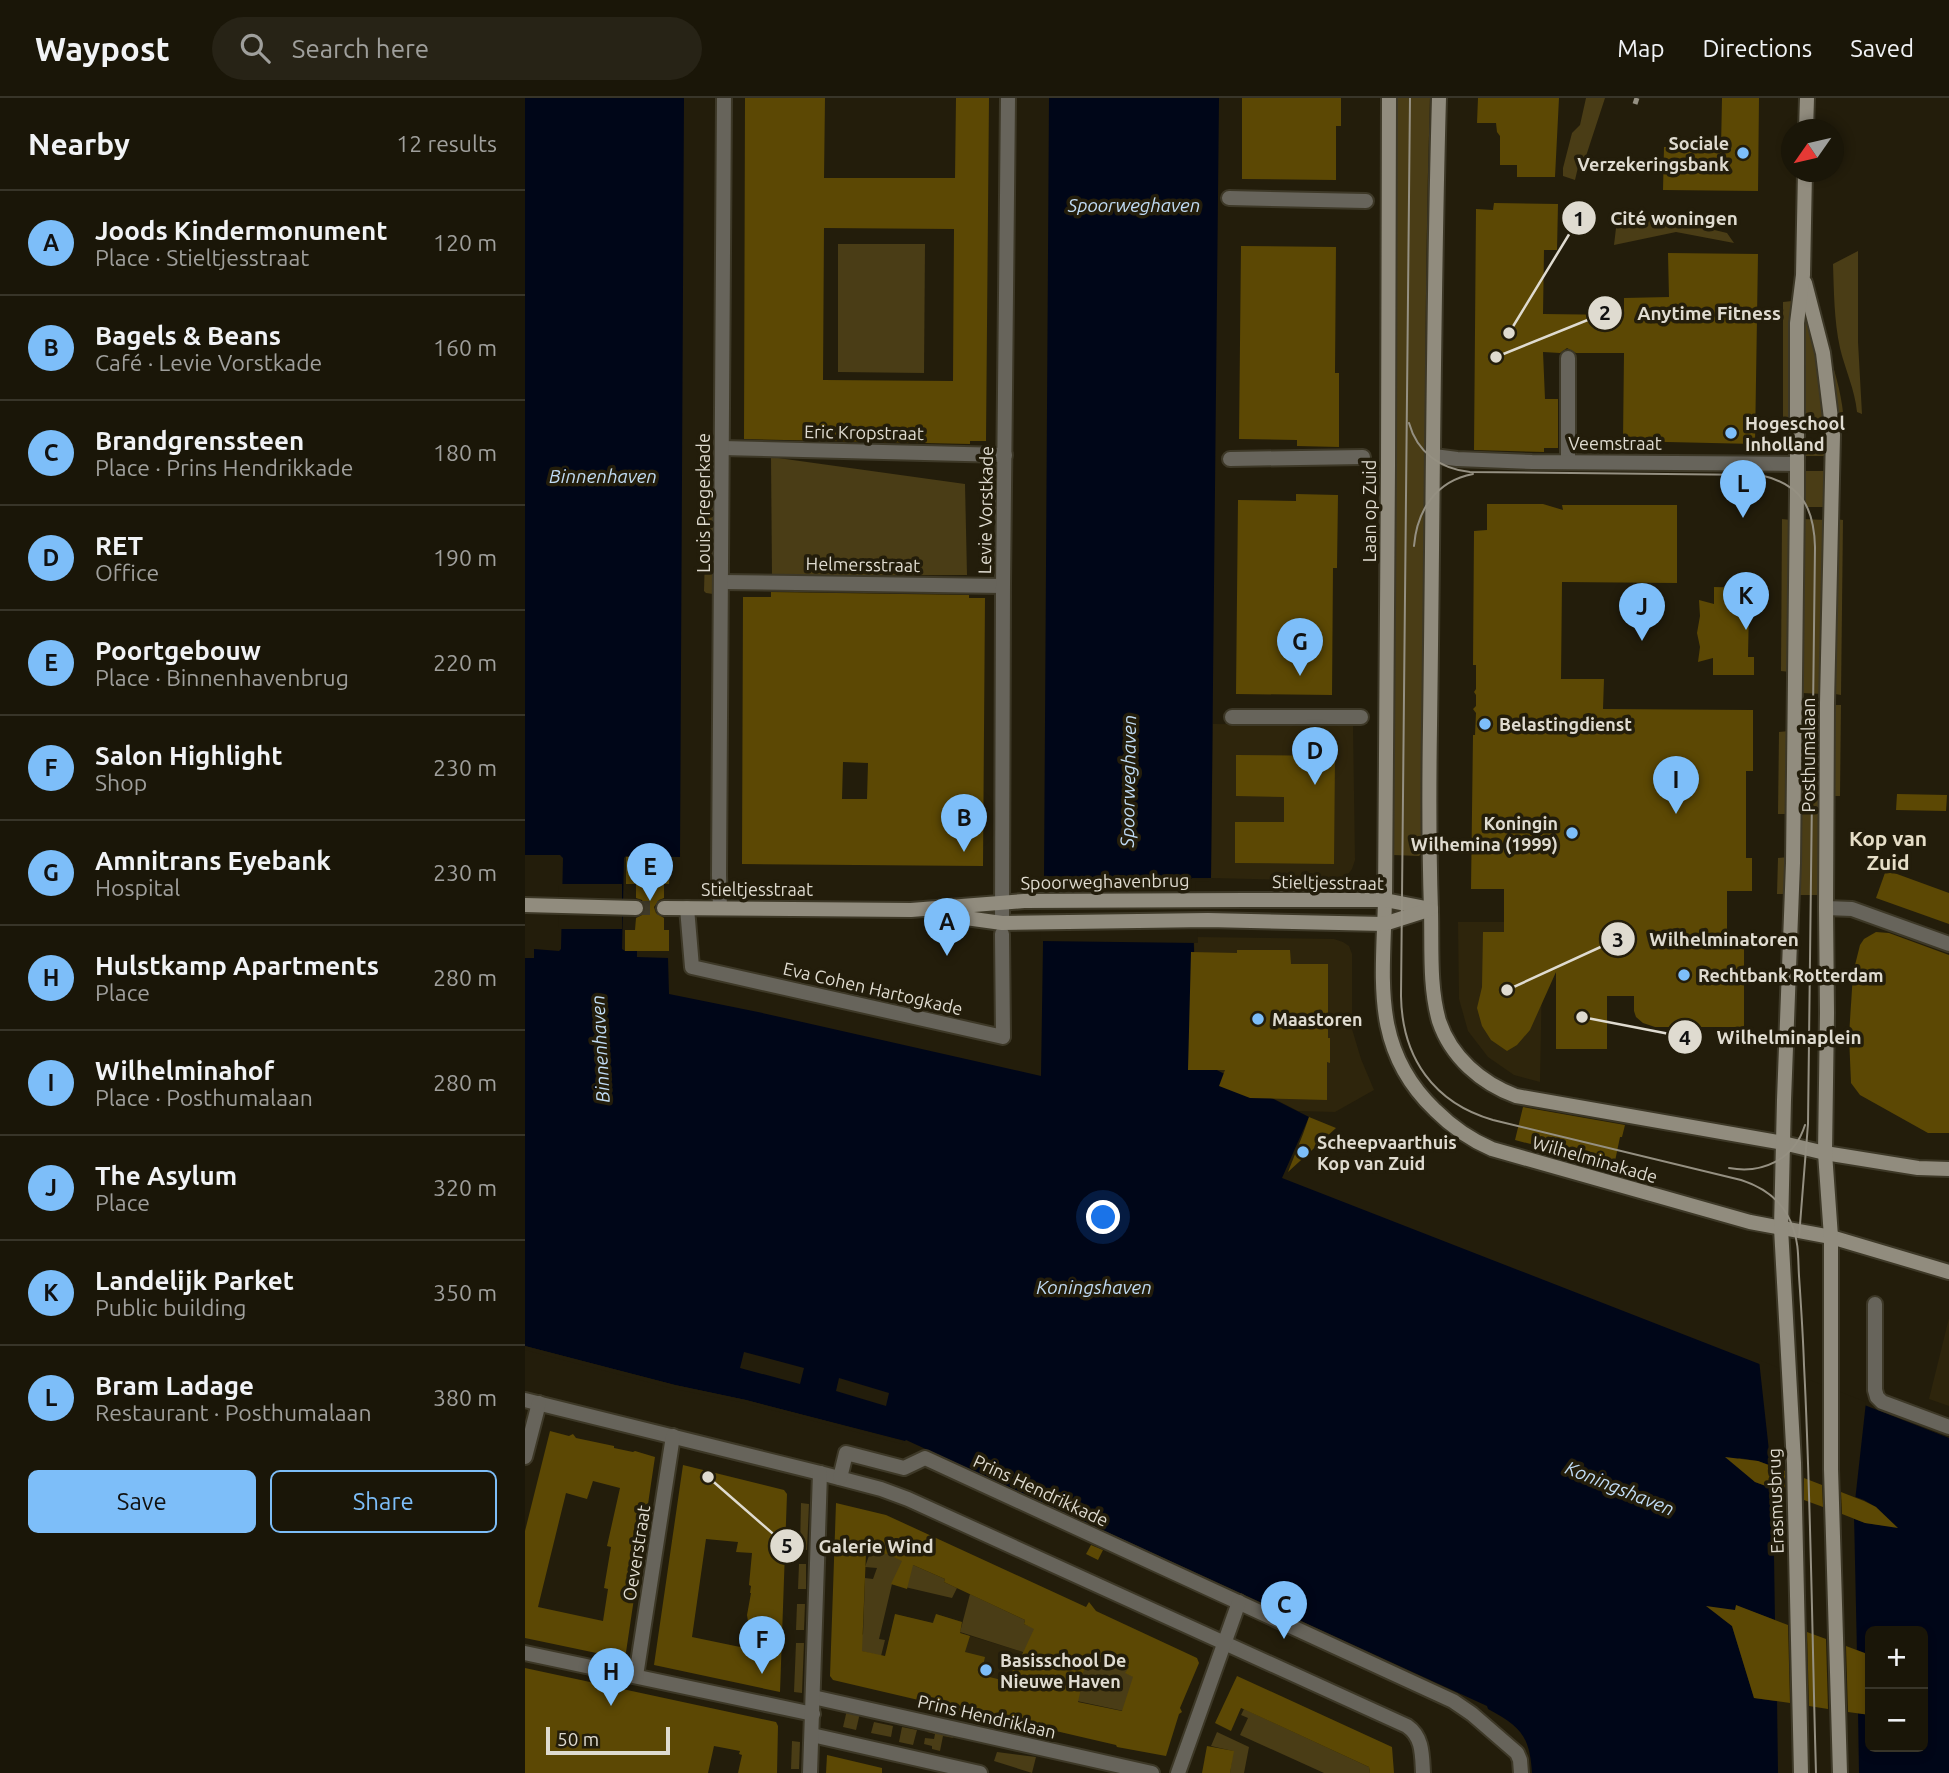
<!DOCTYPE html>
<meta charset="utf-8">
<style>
:root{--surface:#1a1608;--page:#272316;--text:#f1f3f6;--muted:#9f9f9c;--line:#383529;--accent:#7dbef9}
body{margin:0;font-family:Ubuntu,sans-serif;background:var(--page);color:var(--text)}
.controls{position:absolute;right:21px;bottom:21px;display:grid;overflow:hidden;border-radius:10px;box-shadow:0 4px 10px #0003}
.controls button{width:63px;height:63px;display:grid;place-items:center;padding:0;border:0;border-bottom:2px solid var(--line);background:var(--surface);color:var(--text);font:35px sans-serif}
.compass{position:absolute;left:1256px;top:21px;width:63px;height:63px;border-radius:50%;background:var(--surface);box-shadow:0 4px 10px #0003;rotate:236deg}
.scale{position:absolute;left:21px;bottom:18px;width:124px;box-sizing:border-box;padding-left:7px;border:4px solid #dfdbd0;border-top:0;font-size:19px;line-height:24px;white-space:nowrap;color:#dfdbd0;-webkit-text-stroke:5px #231d0b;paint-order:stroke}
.you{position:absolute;left:579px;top:1120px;width:24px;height:24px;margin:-18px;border:5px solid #fff;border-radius:50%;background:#1a73e8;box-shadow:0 0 0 10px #1a73e833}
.badge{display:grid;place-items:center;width:46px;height:46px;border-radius:50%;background:var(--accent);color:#111;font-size:23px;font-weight:700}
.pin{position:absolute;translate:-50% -58px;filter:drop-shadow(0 2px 4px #0008)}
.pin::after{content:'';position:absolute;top:37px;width:24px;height:21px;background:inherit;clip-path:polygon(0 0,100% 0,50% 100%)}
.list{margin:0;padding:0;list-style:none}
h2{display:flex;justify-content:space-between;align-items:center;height:91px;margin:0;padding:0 28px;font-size:30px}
h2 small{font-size:23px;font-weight:400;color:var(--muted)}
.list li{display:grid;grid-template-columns:46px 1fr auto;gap:21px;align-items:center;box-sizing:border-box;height:105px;padding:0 28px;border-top:2px solid var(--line)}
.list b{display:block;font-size:26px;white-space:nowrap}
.list p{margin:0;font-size:23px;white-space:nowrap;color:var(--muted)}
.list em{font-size:23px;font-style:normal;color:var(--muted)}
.actions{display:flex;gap:14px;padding:21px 28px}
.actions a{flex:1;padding:16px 0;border:2px solid var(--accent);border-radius:10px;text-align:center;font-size:24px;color:var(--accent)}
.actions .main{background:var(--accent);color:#111}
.icon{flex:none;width:38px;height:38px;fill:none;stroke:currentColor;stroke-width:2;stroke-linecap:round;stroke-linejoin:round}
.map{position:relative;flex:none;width:1424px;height:1675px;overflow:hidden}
header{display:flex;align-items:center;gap:42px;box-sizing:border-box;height:98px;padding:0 35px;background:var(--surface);border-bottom:2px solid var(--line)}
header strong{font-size:33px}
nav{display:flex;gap:38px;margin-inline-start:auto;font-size:24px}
.search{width:490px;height:63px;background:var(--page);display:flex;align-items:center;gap:18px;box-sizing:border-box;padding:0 24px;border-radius:38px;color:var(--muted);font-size:26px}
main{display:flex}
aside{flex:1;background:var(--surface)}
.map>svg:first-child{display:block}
.built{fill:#2e250c}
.green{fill:#4a3d16}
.water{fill:#000618;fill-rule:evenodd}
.pier{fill:#231d0b}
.building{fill:#5c4804;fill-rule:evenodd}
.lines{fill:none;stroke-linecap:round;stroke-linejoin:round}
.secondary-tunnel{stroke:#3f3a29;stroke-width:14;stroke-dasharray:14 7;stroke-linecap:butt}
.street-casing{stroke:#3d3827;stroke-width:18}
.secondary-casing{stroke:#3d3827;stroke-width:18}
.street{stroke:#67645b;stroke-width:14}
.secondary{stroke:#918c7e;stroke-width:14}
.tram{stroke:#959082;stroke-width:2}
.rail{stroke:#959082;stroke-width:5;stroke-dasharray:9 9;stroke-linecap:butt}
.poi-dot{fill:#7dbef9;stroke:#231d0b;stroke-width:2.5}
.labels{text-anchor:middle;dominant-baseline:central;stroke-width:7;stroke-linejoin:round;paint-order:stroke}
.poi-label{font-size:18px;font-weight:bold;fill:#dfdbd0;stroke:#231d0b;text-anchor:start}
.street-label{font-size:18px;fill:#dfdbd0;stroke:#231d0b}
.water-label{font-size:19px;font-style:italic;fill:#c0dbf4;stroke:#231d0b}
.quarter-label{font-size:21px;font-weight:bold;fill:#e6dec7;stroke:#231d0b}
.leader{fill:none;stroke:#dfdbd0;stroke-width:2.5}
.callout-dot{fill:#dfdbd0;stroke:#231d0b;stroke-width:2.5}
.mark-label{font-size:21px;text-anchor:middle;font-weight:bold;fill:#111}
.callout-label{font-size:19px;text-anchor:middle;font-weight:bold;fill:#dfdbd0;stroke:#231d0b;stroke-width:7;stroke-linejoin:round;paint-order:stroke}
</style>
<header>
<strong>Waypost</strong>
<div class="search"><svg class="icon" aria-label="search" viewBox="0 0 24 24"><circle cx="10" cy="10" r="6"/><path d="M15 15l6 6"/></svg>Search here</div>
<nav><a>Map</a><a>Directions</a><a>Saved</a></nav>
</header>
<main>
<aside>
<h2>Nearby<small>12 results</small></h2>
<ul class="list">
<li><span class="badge">A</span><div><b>Joods Kindermonument</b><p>Place · Stieltjesstraat</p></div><em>120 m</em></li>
<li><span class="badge">B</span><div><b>Bagels &amp; Beans</b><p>Café · Levie Vorstkade</p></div><em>160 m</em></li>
<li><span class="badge">C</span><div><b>Brandgrenssteen</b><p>Place · Prins Hendrikkade</p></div><em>180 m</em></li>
<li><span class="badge">D</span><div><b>RET</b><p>Office</p></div><em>190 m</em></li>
<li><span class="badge">E</span><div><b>Poortgebouw</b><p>Place · Binnenhavenbrug</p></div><em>220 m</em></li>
<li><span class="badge">F</span><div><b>Salon Highlight</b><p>Shop</p></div><em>230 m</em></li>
<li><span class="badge">G</span><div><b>Amnitrans Eyebank</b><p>Hospital</p></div><em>230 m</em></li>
<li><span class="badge">H</span><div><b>Hulstkamp Apartments</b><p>Place</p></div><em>280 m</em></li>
<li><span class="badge">I</span><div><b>Wilhelminahof</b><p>Place · Posthumalaan</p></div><em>280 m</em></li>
<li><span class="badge">J</span><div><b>The Asylum</b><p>Place</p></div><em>320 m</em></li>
<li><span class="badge">K</span><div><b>Landelijk Parket</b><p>Public building</p></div><em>350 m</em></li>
<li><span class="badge">L</span><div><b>Bram Ladage</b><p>Restaurant · Posthumalaan</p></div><em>380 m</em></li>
</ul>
<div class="actions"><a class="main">Save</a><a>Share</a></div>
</aside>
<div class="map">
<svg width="1424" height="1675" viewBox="0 0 1424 1675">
<rect width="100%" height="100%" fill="#231d0b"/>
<g class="built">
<path d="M688,626L828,627L830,762L827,771L821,779L812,783L686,780Z"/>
<path d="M933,824H1018L1015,984L989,977L963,959L943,933L934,901Z"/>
<path d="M669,839L809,841L818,844L824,848L827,856V931L836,961L849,992L810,1014L773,1013L672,962Z"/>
<path d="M1424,1220V1308L1404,1301Z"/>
<path d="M370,1516L407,1525L411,1516L437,1524L436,1535L498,1554L483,1622L444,1613L438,1615L434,1611L418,1607L428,1566L363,1546Z"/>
</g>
<g class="green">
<path d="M872,0H905C897,252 902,504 896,756L894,758L868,757L867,754L872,263Z"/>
<path d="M1061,0H1080L1061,58L1054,65L1050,82L1038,78V70L1047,35L1055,27Z"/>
<path d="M1093,113C1129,122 1166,126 1202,135L1209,145L1151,134L1089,147Z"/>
<path d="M313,146H400L399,275L313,274Z"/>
<path d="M1333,153V244L1337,316L1332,314C1330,292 1320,271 1315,250C1309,222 1309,194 1308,166Z"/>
<path d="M1267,203L1268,332H1258V204Z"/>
<path d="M1277,211H1280L1295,269L1302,333H1279Z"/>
<path d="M1307,265C1314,288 1319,309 1319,333L1313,334L1304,267Z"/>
<rect x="1278" y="345" width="24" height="13"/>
<path d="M246,359L440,386L442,477L247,478Z"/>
<rect x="1278" y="373" width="23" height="36"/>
<path d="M182,380H188L189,382L190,494L188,496L181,495L179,493Z"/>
<path d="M1257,421L1266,422L1265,574L1256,573Z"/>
<path d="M1277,421L1301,422L1298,596L1277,595Z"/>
<path d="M1311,421L1318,422L1316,597L1310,596Z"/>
<path d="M1309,607H1316L1315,698H1308Z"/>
<path d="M1276,626H1298L1297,797H1273Z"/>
<path d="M1264,633L1263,716H1253L1254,634Z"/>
<path d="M1264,759L1260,796H1252L1253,760Z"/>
<path d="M276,1405L284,1406L282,1452L275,1451Z"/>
<path d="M347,1449L420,1481L419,1484L432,1490L427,1500L367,1486L354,1541L360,1542L356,1558L324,1550L338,1536L340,1480L348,1481L352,1470L340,1469Z"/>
<path d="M274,1466H281V1491H273Z"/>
<path d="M445,1496L500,1522L499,1526L509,1530L604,1569L601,1575L609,1579L608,1615L491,1590L498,1554L435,1534Z"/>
<path d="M272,1506H280L279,1532H271Z"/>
<path d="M271,1545H279L277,1595L269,1594Z"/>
<path d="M719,1611L844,1669L845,1675H799L715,1637L723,1620L716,1617Z"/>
<path d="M322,1612L335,1615L331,1632L318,1629Z"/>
<path d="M349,1624L368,1628L366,1639L346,1635Z"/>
<path d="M377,1629L392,1632L388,1647L374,1644Z"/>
<path d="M403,1630L429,1636L428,1640L418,1638L415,1653L407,1651V1648L399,1646L400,1640L409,1641L410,1636L402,1634Z"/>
<path d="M692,1634L724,1649L719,1675H705L708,1653L686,1648Z"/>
<path d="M267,1643L275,1644L274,1671H266Z"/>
<path d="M472,1654L511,1659L507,1675L469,1663Z"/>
</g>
<path class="water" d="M0,0H159L155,759L101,758L99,760L97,851L100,853H112V859L143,860L144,896L233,914L516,978L519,780L524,0H694L686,780H667L672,962L784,1019L757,1080L1424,1340V1675H1007C1005,1638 995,1628 963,1611L962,1608L381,1342L380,1343L221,1302L150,1287L0,1248V860H9V851L34,853L36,851L38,760L35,757H0ZM1214,1360L1233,1363L1339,1402L1351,1409L1362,1428L1340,1425L1230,1384L1208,1365ZM1212,1508L1345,1557V1533H1398V1649H1345V1617L1229,1600L1207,1528L1195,1519L1210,1512Z"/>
<g class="pier">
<path d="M516,778L684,781V784L670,783L673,845L515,843Z"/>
<path d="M34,786H97V831H33Z"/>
<path d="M0,1248L150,1287L221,1302L378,1343L377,1346L220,1305L149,1291L0,1252Z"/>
<path d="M219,1254L279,1270L275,1286L215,1270Z"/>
<path d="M1234,1262L1341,1304L1330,1403L1246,1371Z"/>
<path d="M314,1280L364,1295L361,1308L311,1293Z"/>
<path d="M1248,1387L1329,1417L1332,1556L1250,1526Z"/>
<path d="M1252,1600L1333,1612L1334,1675H1253Z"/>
</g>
<g class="building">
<path d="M220,0H300L299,80H430L431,0H464L461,343H445V346L219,341ZM299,130L429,131L428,283L298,282Z"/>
<path d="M717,0H816V28H811V82L717,81Z"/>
<path d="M953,0H1034L1030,79H992V67H975V38L972,34L971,25H952Z"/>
<path d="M1197,0H1234L1233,93L1138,92L1139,49L1196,50Z"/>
<path d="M969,105L1033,106L1032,152H1019L1018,216L1099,217V200L1144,199L1143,155L1233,156L1230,346L1098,343L1099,255H1051L1042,250L1035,255L1018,254L1020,301H1033V350H1019V354L949,352L951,111L968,112Z"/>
<path d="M716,148L811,149L810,275H814V349L772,348V342L714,341Z"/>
<path d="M771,396L813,397L812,470H808L807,597L711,596L713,402L771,403Z"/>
<path d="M962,406H1018L1038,412L1037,407H1152V485L1037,484L1036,581H1079L1078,611L1228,612V673H1221V760H1227V793H1202V836H1219V929H1130L1118,925L1111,919L1109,913V898H1082V951H1031V874L1005,932L992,947L982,953L966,942L957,928L952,910L957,889L958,834H979V791H946L948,637H950L951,615L948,611L951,608V597L949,594L951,591V567H948L949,433L962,432Z"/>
<path d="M1189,489L1229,490V508H1224L1223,559H1229V577H1188V560L1173,564L1175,549L1172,535L1175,518L1174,502L1189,506Z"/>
<path d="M246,494L444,497V500H460L458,768L217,766L218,499H246ZM318,664L343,665L342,701H317Z"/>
<path d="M711,657L810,658L809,766L710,765V724H759V699L711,698Z"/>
<path d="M1372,696L1422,697L1421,713L1371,712Z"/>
<path d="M101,759H145L144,786H139V800L134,802L129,809L131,815L139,820V832H144V853H100V832H110L111,820L119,816L121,810L117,802L111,800V786H101Z"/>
<path d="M1361,772L1424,795V826L1351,800Z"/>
<path d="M1351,834L1364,835L1424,857V1035H1403L1335,997L1326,985L1324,938L1328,875L1335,847L1339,841Z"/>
<path d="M712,852H765L766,866H803V940H805V965L802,964V1002L725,1000L694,988L700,972H663L666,854L712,855Z"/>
<path d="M998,1009L1100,1027L1097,1039H1095L1089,1068L990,1042Z"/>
<path d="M784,1019L811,1030L763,1074L778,1036Z"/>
<path d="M25,1333L44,1338L48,1336L51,1340L89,1348V1350L108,1354L110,1353L130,1359L100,1561L0,1540V1433ZM68,1383L95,1390L82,1448L86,1449L79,1490L83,1491L78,1523L13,1509L41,1395L62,1401Z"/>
<path d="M1200,1359L1233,1363L1260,1373V1395L1230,1384Z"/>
<path d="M158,1367L259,1392L262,1396L255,1594L129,1567ZM181,1441L213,1444L211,1454L227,1455L224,1487L226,1488L225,1495H226L222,1517L224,1529L220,1550L167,1539Z"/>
<path d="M1279,1380L1297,1387L1298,1409L1279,1402Z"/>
<path d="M1316,1394L1339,1403L1351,1409L1373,1430L1340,1425L1317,1416Z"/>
<path d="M311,1405L361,1417L561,1509L564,1504L571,1513L672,1560L674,1565L655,1610L657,1614L654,1616L641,1658L592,1649L591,1647L444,1613L438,1617L432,1610L417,1607L412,1608L402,1604L308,1582L305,1578ZM341,1455L362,1456L377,1463L366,1486L382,1491L388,1467L420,1481L419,1484L500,1522L499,1526L509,1531L496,1559L491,1558L485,1584L456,1577L460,1559L440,1554L445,1538L435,1535L437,1524L411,1516L408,1525L370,1516L360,1558L337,1553ZM568,1554L604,1569L600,1575L608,1579L597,1613L553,1604L557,1586L553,1585Z"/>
<path d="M566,1447L578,1452L573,1462L561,1456Z"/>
<path d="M1211,1507L1263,1527L1265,1605L1229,1600L1207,1528L1181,1508L1210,1512Z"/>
<path d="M1282,1534L1301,1541L1303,1611L1284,1608Z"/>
<path d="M1321,1548L1345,1557V1617L1323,1614Z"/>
<path d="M0,1570L251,1624L253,1628L252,1675H213L217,1657L214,1656L215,1653L189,1648L183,1675H0Z"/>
<path d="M712,1578L867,1649L869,1675H845L844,1669L716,1610L706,1633L690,1625Z"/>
<path d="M682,1648L709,1653L705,1675H677Z"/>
<path d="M302,1657L357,1670V1675H301Z"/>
</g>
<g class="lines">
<path class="secondary-tunnel" d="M111,810H139"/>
<defs>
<g id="street">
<path d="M704,100L841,103"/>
<path d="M1043,260V364"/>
<path d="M197,350L480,357"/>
<path d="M909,358L932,361L1007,364L1272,366"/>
<path d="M705,361L838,359"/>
<path d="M196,484L478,488"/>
<path d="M707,619H836"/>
<path d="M162,810L167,869L478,939L477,836"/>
<path d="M195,810L194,777L199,0"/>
<path d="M1301,810L1327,811L1424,846"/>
<path d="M477,825L478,488L483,0"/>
<path d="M1350,1206V1292L1352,1299L1357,1304L1424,1329"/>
<path d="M0,1302L295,1375L356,1391L383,1401L882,1628C898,1639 897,1657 898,1675"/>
<path d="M0,1359L14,1305"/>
<path d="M315,1380L321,1355L379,1370L400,1360L928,1603L947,1616L992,1655L995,1662L996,1675"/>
<path d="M0,1555L288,1616"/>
<path d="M111,1578L148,1338"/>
<path d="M288,1599L627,1675"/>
<path d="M287,1637L455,1675"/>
<path d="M285,1675L295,1375"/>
<path d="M653,1675L714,1504"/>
</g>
<g id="secondary">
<path d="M864,0L863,368L860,802C858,883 846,951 910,1012C926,1028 946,1042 967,1051L1225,1124L1306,1139L1424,1174"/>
<path d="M914,0C908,209 908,419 905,628C904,690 904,751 906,813C907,849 904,888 914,923C926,959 956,985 991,998L1258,1045L1300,1055L1393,1070L1424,1071"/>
<path d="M1281,32L1282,0"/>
<path d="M1280,185L1298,255L1308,337L1302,605L1301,810L1302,915L1300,1055L1306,1139V1371L1315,1675"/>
<path d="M0,807L111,810"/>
<path d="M139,810L386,812L499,803L720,802H860L906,811"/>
<path d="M412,816L477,825L683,822L859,826L903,812"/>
<path d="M1276,1675L1269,1365L1256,1130L1259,1002L1268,765L1272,395V225L1278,177L1280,74"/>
</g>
</defs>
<use href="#street" class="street-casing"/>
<use href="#secondary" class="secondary-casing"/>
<use href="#street" class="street"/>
<use href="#secondary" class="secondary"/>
<g class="tram">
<path d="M885,0L876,898C877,960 909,1005 968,1022L1216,1082C1241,1090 1260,1105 1268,1130C1274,1145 1273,1162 1274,1178C1276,1207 1278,1237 1279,1267C1286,1403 1287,1539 1291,1675"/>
<path d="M884,325C892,354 915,371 945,374L1235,377C1276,386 1289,409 1290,449L1283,1026L1274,1139"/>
<path d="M889,448C892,412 911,383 948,376"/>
<path d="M1204,1070C1237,1076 1269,1062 1280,1027"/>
</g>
<path class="rail" d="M1110,6L1112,0"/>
</g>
<g class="poi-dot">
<circle cx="1218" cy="55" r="7"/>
<circle cx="1206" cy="335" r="7"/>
<circle cx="960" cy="626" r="7"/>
<circle cx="1047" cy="735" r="7"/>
<circle cx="1159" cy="877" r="7"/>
<circle cx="733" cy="921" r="7"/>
<circle cx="778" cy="1054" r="7"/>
<circle cx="461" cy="1572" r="7"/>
</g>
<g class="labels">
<g class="poi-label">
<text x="1204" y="45" text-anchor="end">Sociale<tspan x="1204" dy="21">Verzekeringsbank</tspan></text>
<text x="1220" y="325">Hogeschool<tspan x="1220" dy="21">Inholland</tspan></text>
<text x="974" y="626">Belastingdienst</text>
<text x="1033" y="725" text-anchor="end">Koningin<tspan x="1033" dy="21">Wilhemina (1999)</tspan></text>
<text x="1173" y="877">Rechtbank Rotterdam</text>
<text x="747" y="921">Maastoren</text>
<text x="792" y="1044">Scheepvaarthuis<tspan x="792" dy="21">Kop van Zuid</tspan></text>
<text x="475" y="1562">Basisschool De<tspan x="475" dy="21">Nieuwe Haven</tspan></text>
</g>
<g class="street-label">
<text transform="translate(339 334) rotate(1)">Eric Kropstraat</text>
<text x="1090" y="345">Veemstraat</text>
<text transform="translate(178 405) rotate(-90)">Louis Pregerkade</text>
<text transform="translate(460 412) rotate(-89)">Levie Vorstkade</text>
<text transform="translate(844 413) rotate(-90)">Laan op Zuid</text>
<text transform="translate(338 466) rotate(1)">Helmersstraat</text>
<text transform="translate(1283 657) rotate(-90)">Posthumalaan</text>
<text transform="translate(580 783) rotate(-1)">Spoorweghavenbrug</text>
<text transform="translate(803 784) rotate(1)">Stieltjesstraat</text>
<text x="232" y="791">Stieltjesstraat</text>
<text transform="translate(348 890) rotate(13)">Eva Cohen Hartogkade</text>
<text transform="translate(1070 1061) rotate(16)">Wilhelminakade</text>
<text transform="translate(516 1392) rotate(25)">Prins Hendrikkade</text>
<text transform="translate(1250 1403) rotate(-92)">Erasmusbrug</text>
<text transform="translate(111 1455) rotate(-81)">Oeverstraat</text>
<text transform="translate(462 1618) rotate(13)">Prins Hendriklaan</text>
</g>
<g class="water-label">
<text x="609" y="107">Spoorweghaven</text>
<text x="78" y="378">Binnenhaven</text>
<text transform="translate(603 683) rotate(-89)">Spoorweghaven</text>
<text transform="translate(75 951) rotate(-93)">Binnenhaven</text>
<text x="569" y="1189">Koningshaven</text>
<text transform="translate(1095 1390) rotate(22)">Koningshaven</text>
</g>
<g class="quarter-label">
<text x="1363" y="740">Kop van<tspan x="1363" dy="24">Zuid</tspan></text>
</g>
</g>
<path class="leader" d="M984 235L1054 120M971 259L1080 215M982 892L1093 841M1057 919L1160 939M183 1379L262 1448"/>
<g class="callout-dot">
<circle cx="984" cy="235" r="7"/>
<circle cx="971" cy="259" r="7"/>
<circle cx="982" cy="892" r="7"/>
<circle cx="1057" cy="919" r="7"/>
<circle cx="183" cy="1379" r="7"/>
<circle cx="1054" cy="120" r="18"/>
<circle cx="1080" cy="215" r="18"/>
<circle cx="1093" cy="841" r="18"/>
<circle cx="1160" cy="939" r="18"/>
<circle cx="262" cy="1448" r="18"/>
</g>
<g class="mark-label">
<text x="1054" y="128">1</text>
<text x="1080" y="222">2</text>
<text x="1093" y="849">3</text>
<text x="1160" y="947">4</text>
<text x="262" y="1455">5</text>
</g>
<g class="callout-label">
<text x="1149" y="127">Cité woningen</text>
<text x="1184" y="222">Anytime Fitness</text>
<text x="1199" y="848">Wilhelminatoren</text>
<text x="1264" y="946">Wilhelminaplein</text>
<text x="351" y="1455">Galerie Wind</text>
</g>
</svg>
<div class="controls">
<button>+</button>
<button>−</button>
</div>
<svg class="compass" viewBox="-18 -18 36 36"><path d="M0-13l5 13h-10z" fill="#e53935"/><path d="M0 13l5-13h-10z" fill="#9f9f9c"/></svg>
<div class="scale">50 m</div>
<div class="you"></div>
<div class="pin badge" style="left:422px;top:858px">A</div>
<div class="pin badge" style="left:439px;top:754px">B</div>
<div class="pin badge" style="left:759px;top:1541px">C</div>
<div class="pin badge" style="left:790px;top:687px">D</div>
<div class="pin badge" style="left:125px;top:803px">E</div>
<div class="pin badge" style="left:237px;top:1576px">F</div>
<div class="pin badge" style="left:775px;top:578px">G</div>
<div class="pin badge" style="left:86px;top:1608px">H</div>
<div class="pin badge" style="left:1151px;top:716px">I</div>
<div class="pin badge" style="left:1117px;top:543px">J</div>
<div class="pin badge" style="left:1221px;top:532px">K</div>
<div class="pin badge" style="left:1218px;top:420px">L</div>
</div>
</main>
